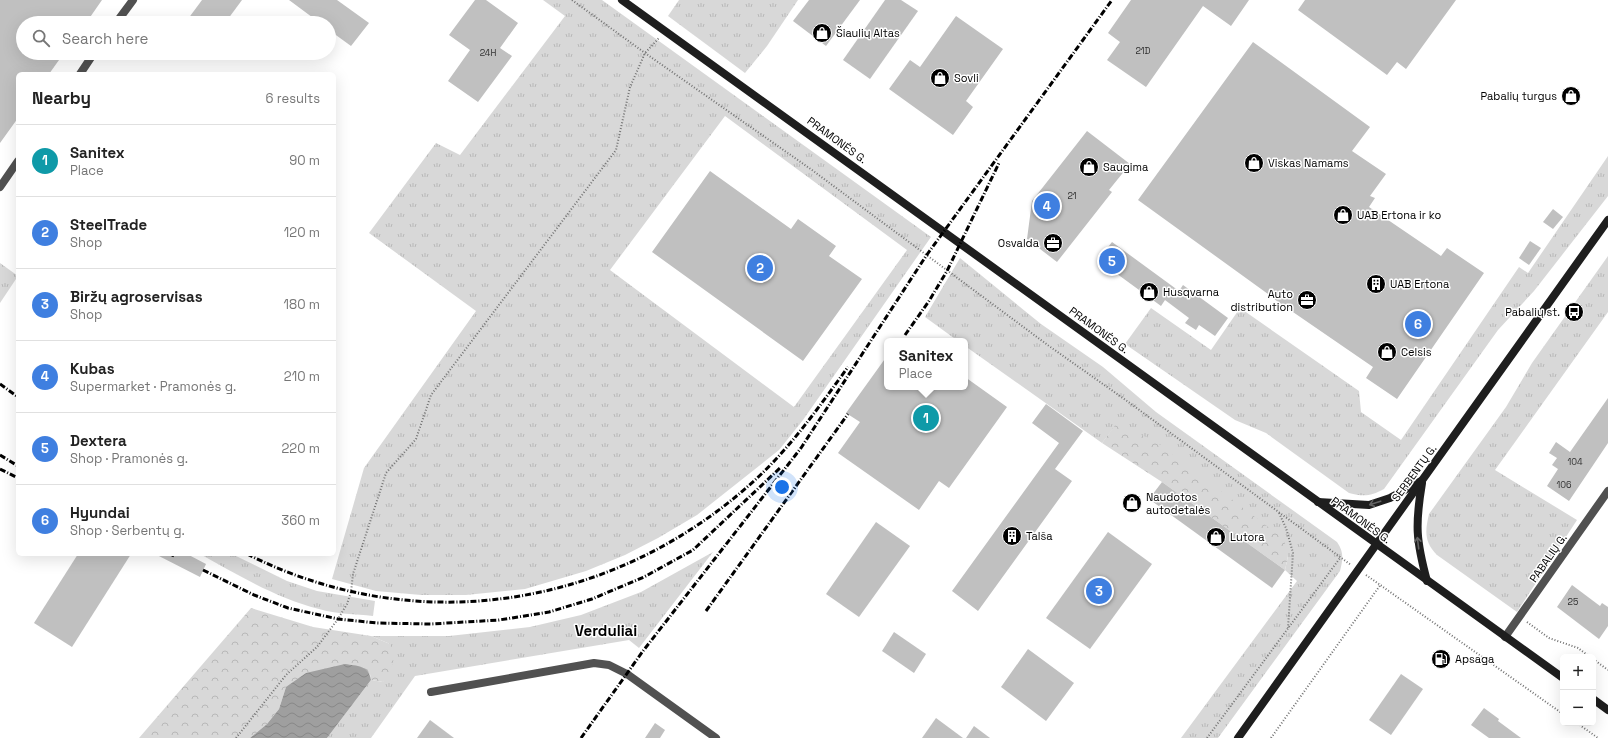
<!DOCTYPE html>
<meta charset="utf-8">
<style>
:root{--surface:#fff;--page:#f6f6f6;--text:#222;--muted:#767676;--line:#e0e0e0;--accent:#000}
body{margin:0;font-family:"Space Grotesk",sans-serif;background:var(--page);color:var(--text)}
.controls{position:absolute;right:12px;bottom:12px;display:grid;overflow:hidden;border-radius:6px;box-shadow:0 4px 16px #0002}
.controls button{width:36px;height:36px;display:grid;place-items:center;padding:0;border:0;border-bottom:1px solid var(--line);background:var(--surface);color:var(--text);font:20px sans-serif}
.you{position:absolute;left:782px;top:487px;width:14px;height:14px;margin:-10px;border:3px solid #fff;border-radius:50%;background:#1a73e8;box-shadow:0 0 0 6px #1a73e833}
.badge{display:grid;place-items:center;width:26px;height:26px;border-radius:50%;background:var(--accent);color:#fff;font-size:13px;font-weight:700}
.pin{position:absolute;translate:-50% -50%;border:2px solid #fff;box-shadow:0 1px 4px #0006}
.popup{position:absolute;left:884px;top:338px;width:84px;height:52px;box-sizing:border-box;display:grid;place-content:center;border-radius:6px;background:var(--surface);filter:drop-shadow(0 1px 3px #0005);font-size:13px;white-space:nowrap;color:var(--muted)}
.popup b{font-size:15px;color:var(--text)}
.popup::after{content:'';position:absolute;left:50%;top:100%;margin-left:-8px;border:8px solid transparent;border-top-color:var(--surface)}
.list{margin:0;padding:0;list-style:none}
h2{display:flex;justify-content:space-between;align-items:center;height:52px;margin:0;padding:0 16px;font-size:17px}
h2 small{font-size:13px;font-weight:400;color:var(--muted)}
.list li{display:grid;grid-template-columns:26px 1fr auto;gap:12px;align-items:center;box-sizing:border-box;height:72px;padding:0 16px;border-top:1px solid var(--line)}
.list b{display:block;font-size:15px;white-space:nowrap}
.list p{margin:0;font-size:13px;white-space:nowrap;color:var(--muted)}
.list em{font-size:13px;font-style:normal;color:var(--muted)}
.icon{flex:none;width:22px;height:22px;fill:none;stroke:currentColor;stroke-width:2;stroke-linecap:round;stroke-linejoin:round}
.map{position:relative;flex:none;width:1608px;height:738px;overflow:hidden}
.search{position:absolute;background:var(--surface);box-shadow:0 4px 16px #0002;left:16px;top:16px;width:320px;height:44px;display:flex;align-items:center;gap:10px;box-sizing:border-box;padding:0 14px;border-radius:22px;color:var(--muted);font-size:15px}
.panel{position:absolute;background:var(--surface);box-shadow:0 4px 16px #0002;left:16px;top:72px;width:320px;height:484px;border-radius:6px}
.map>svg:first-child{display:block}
.grass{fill:url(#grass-tufts);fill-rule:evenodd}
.forest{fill:url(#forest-crowns)}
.water{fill:url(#water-waves)}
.building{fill:#c0c0c0}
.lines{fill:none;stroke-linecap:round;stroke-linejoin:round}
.path{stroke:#737373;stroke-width:2;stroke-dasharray:1 2;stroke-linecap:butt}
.street{stroke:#515151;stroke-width:8}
.secondary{stroke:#1e1e1e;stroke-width:8}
.rail{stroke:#000;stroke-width:3;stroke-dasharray:6 2 1 2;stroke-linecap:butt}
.oneway{stroke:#626262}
.labels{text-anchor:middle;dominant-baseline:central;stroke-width:3;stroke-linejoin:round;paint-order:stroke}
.number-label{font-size:9px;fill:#303030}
.poi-label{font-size:11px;fill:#000;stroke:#fff;text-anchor:start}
.street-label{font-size:11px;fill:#000;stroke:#fff}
.district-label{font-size:15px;font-weight:bold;fill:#000;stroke:#fff}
</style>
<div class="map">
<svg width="1608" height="738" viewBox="0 0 1608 738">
<defs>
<pattern id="grass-tufts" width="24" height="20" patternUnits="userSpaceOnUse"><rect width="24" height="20" fill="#d8d8d8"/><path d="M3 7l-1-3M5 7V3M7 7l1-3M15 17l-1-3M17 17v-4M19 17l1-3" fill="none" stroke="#b8b8b8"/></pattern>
<pattern id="forest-crowns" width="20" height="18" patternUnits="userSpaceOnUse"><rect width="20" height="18" fill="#d8d8d8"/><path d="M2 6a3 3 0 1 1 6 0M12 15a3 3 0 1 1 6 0" fill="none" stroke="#b8b8b8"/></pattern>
<pattern id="water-waves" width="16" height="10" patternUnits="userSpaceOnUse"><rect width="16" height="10" fill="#9f9f9f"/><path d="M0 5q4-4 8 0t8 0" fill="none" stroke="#878787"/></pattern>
</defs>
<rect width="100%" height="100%" fill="#fff"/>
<g class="grass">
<path d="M543,0H602L931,237L803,420L779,450L697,515L658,538L625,555L586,571L525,589L466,595H421L376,591L332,579L364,468L476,311L369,233L436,143L460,155L565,16ZM725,116L907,250L794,407L610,270Z"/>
<path d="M679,0H798L767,46L745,73L668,16Z"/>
<path d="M1608,156V196L1534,291L1498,330L1384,489C1371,496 1364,497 1349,493L1266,433L1235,420L1125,344L1151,308L1211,350L1240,308L1359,391L1361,412L1401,440L1519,267L1528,273Z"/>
<path d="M1608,256V312L1495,470L1577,520L1517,612L1437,555C1424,542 1425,531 1429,514L1506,407L1532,363Z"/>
<path d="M960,258L1041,324L1103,367L1156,412L1337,542C1344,552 1343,559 1340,571L1218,738H1181L1297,581L1285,570L1288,556L1116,425L1102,443L965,346V341H958L925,317Z"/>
<path d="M0,263L18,276L0,303Z"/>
<path d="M713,552L639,648L629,640L415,676L371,738H327L371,680L383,682L390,644L371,636H449L530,627L581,615L641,592Z"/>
<path d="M200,554H232L287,581L317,591L375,601L373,616C356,614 336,614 319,609C276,598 238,575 200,554Z"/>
</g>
<g class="forest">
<path d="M1116,424L1155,441L1284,539L1288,556L1285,570L1162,482L1102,443Z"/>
<path d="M251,608L313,627L371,636L390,644C396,662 394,666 383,682L371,680L370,674L286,687L279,709L267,724L250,738H139Z"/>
</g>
<path class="water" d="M345,664C357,666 369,665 371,680L327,738H250L267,724L279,709L286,687L306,673Z"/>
<g class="building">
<path d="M0,0H102L86,23H23V53H64L49,74H18V118L0,143Z"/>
<path d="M202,0H242L225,23H185Z"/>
<path d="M289,0H337L369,23L351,46L329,30V23H320Z"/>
<path d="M475,0H486L518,23L500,48L512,56L478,102L448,81L470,50L449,35Z"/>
<path d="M809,0H860L826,46L793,21Z"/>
<path d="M885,0H901L918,11L870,79L843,60Z"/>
<path d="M1131,0H1249L1231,26L1203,6L1146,87L1107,60L1120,42L1108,33Z"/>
<path d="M1305,0H1456L1406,69L1397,62L1387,75L1298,10Z"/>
<path d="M956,16L1003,49L966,101L973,107L953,135L889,89L910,60L920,67Z"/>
<path d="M1253,42L1370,127L1352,151L1386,174L1370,196L1375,198L1369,207L1441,256L1447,248L1484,273L1397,399L1366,378L1373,367L1268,295V294L1138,200Z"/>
<path d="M1087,131L1130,164L1109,190L1112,192L1057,262L1027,239L1032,201Z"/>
<path d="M710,171L791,229L798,219L836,246L829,256L862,279L803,361L652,252Z"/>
<path d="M1553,209L1563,217L1553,229L1543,222Z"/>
<path d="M1530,241L1541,248L1529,265L1519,258Z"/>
<path d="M1112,242L1179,291L1183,285L1228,318L1215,336L1199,325L1196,330L1185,323L1189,318L1165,300L1161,306L1098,260Z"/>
<path d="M887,356V387H965V377L1007,407L949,488L939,481L919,510L838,453L860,422L846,413Z"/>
<path d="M1608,398V443L1569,501L1547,486L1558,469L1552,465L1557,458L1549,453L1556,442L1570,452Z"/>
<path d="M1046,404L1083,431L1055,469L1072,481L978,611L952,591L1059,443L1032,423Z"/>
<path d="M1162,482L1285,570L1272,588L1149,499Z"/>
<path d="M876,522L910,546L859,617L826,594Z"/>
<path d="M1108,532L1152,564L1090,649L1046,618Z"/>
<path d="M78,554H131L72,647L34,623Z"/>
<path d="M155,554H187L206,564L200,577Z"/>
<path d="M1572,585L1600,606L1602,603L1608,607V626L1599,639L1557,607Z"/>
<path d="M894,632L926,654L914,673L882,651Z"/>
<path d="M1028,649L1074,683L1046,721L1001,687Z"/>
<path d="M1401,674L1423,689L1391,735L1369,720Z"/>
<path d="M1484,708L1499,719L1498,721L1521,738H1489L1471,725Z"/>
<path d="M936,718L963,738H922Z"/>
<path d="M430,720L454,738H417Z"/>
<path d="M655,723L665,730L660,738H645Z"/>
<path d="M974,726L990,738H966Z"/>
</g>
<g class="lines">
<g class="path">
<path d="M572,0L645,53L812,170L1049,346L1127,401L1351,565"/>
<path d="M1279,513L1286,528L1293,553L1288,628"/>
<path d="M1366,575L1563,714"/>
<path d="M1527,622L1549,638L1578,648L1590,657"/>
<path d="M1593,659L1608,670"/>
<path d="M1577,723L1598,738"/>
<path d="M236,738L286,675L317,647L338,619L347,604L351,592L353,574L386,473L416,439L431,395L616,150L630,87L645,53L659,38"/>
<path d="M1207,738L1340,558"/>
<path d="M1271,738L1381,584"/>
</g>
<g class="street">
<path d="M116,23L133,0"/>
<path d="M80,74L94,53"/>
<path d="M0,187L18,161"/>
<path d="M1505,637L1608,491"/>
<path d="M431,692L594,663L609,665L627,674L716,738"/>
</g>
<g class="secondary">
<path d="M622,0L1563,678"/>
<path d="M1422,483C1415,525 1416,540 1427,581"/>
<path d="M1318,502L1369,505L1390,498L1421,481"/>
<path d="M1593,699L1608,710"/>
<path d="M1238,738L1608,220"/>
</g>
<g class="rail">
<path d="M905,335L929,301L947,271L999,163"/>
<path d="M0,384L18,397"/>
<path d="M0,455L18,466"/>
<path d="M0,469L18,478"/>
<path d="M170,554L174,556"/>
<path d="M247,554C417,640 615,608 755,480C791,447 819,407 848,367"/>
<path d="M203,570L254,595L288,608L338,619L377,623L431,624L499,620L549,612L592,599L644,577L693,550L780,468"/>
<path d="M706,611L848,414"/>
<path d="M581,738L643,651L801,448L926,256L1112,0"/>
</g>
</g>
<defs><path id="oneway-shaft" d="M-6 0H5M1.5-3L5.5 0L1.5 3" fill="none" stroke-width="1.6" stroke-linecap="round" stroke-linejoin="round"/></defs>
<g class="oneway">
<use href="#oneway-shaft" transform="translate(1375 503) rotate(162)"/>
<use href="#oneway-shaft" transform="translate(1418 543) rotate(-97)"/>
</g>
<defs>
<symbol id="shop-disc" viewBox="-11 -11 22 22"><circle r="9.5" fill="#000" stroke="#fff"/><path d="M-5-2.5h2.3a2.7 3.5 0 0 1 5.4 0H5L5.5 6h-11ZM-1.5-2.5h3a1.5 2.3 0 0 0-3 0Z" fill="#fff"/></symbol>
<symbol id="office-disc" viewBox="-11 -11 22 22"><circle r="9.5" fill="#000" stroke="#fff"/><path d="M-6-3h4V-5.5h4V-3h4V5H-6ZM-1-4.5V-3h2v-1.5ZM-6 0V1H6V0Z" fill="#fff"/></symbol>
<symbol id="building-disc" viewBox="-11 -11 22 22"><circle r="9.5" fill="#000" stroke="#fff"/><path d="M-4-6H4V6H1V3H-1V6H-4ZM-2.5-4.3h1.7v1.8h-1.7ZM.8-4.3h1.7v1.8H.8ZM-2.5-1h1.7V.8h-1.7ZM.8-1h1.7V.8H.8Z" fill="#fff"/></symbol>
<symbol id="bus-disc" viewBox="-11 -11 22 22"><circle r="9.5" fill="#000" stroke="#fff"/><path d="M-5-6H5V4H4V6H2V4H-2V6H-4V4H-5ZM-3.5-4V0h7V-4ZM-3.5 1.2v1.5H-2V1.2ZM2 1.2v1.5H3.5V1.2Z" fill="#fff"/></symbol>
<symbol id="fuel-disc" viewBox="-11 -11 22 22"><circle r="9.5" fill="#000" stroke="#fff"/><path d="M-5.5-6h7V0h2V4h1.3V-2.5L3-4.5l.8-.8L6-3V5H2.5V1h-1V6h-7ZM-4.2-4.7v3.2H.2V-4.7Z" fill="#fff"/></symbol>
</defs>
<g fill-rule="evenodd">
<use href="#shop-disc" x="811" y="22" width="22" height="22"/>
<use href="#shop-disc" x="929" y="67" width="22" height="22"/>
<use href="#shop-disc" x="1560" y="85" width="22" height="22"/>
<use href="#shop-disc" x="1243" y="152" width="22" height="22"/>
<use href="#shop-disc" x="1078" y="156" width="22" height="22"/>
<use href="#shop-disc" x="1332" y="204" width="22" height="22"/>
<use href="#office-disc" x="1042" y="232" width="22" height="22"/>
<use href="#building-disc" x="1365" y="273" width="22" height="22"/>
<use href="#shop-disc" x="1138" y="281" width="22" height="22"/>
<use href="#office-disc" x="1296" y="289" width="22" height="22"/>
<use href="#bus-disc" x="1563" y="301" width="22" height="22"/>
<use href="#shop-disc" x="1376" y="341" width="22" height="22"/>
<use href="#shop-disc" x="1121" y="492" width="22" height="22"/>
<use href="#building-disc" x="1001" y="525" width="22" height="22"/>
<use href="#shop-disc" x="1205" y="526" width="22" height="22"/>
<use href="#fuel-disc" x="1430" y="648" width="22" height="22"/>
</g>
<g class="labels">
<g class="number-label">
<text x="1143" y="51">21D</text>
<text x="488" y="53">24H</text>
<text x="1072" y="196">21</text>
<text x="1575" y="462">104</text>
<text x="1564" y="485">106</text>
<text x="1573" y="602">25</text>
</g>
<g class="poi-label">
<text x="836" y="33">Šiaulių Altas</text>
<text x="954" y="78">Sovli</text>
<text x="1557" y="96" text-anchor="end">Pabalių turgus</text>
<text x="1268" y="163">Viskas Namams</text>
<text x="1103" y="167">Saugima</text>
<text x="1357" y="215">UAB Ertona ir ko</text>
<text x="1039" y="243" text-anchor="end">Osvalda</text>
<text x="1390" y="284">UAB Ertona</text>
<text x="1163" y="292">Husqvarna</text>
<text x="1293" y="294" text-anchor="end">Auto<tspan x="1293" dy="13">distribution</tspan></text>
<text x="1560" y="312" text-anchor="end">Pabalių st.</text>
<text x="1401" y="352">Celsis</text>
<text x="1146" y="497">Naudotos<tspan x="1146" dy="13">autodetalės</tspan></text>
<text x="1026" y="536">Talša</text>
<text x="1230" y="537">Lutora</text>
<text x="1455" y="659">Apsaga</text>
</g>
<g class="street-label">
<text transform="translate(837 140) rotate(36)">PRAMONĖS G.</text>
<text transform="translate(1099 330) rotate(36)">PRAMONĖS G.</text>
<text transform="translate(1414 473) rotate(-54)">SERBENTŲ G.</text>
<text transform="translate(1361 520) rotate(36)">PRAMONĖS G.</text>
<text transform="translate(1548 558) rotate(-55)">PABALIŲ G.</text>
</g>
<g class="district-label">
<text x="606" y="630">Verduliai</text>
</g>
</g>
</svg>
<div class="controls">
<button>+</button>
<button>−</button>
</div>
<div class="you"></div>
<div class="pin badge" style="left:926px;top:418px;background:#0f9aa8">1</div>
<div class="popup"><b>Sanitex</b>Place</div>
<div class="pin badge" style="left:760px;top:268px;background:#3f7fe0">2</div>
<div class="pin badge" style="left:1099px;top:591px;background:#3f7fe0">3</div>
<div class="pin badge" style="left:1047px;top:206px;background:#3f7fe0">4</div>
<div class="pin badge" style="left:1112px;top:261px;background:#3f7fe0">5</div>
<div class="pin badge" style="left:1418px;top:324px;background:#3f7fe0">6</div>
<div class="search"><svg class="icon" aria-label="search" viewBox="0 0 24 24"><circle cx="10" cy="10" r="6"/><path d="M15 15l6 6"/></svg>Search here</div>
<section class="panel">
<h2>Nearby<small>6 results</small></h2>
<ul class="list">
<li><span class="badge" style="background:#0f9aa8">1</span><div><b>Sanitex</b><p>Place</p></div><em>90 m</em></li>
<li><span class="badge" style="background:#3f7fe0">2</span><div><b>SteelTrade</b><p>Shop</p></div><em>120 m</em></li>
<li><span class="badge" style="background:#3f7fe0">3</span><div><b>Biržų agroservisas</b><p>Shop</p></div><em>180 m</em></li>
<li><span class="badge" style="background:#3f7fe0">4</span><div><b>Kubas</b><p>Supermarket · Pramonės g.</p></div><em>210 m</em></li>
<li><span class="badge" style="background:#3f7fe0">5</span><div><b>Dextera</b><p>Shop · Pramonės g.</p></div><em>220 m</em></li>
<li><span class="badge" style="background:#3f7fe0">6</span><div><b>Hyundai</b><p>Shop · Serbentų g.</p></div><em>360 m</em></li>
</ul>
</section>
</div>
